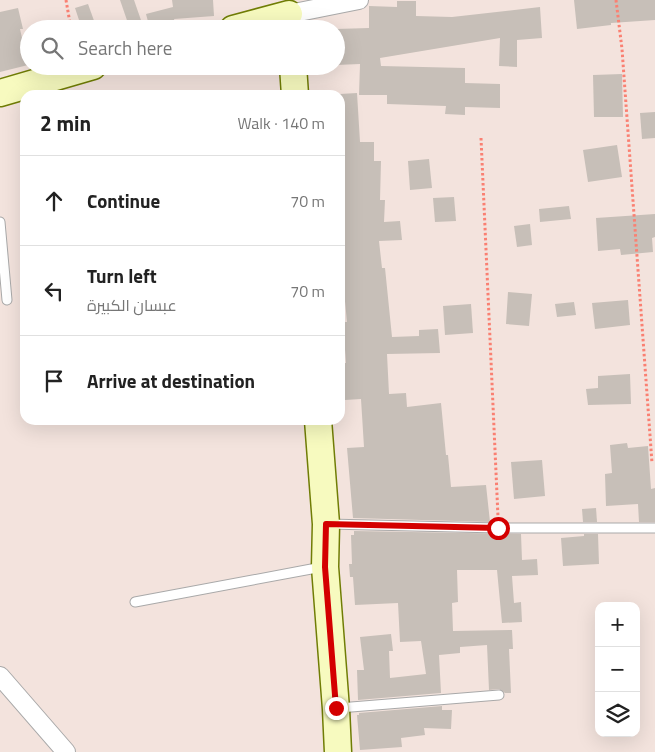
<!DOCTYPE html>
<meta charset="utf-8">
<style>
:root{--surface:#fff;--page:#f6f6f6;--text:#222;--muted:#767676;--line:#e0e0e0}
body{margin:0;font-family:"Titillium Web",Cairo,sans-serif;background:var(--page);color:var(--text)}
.controls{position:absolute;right:15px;bottom:15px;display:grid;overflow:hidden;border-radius:10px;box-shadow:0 5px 20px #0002}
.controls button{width:45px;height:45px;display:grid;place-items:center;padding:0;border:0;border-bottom:1px solid var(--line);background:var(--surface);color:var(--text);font:25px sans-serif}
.stop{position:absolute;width:15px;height:15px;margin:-11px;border:4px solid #d40000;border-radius:50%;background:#fff}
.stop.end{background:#d40000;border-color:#fff;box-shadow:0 1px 5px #0008}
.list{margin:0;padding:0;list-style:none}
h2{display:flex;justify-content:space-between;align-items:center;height:65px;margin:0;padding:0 20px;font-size:21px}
h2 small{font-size:16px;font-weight:400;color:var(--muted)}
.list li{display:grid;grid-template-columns:32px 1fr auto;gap:15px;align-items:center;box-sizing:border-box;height:90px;padding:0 20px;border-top:1px solid var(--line)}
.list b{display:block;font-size:19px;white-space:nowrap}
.list p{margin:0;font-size:16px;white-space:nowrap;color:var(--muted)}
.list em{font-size:16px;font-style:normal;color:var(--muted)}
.icon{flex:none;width:28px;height:28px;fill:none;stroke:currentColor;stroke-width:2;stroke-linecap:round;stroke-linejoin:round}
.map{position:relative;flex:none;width:655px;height:752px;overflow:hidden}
.search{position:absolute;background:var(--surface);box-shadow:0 5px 20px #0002;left:20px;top:20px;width:325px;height:55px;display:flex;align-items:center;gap:12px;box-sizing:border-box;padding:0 18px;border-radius:28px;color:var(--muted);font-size:19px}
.panel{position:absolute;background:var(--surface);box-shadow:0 5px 20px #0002;left:20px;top:90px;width:325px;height:335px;border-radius:15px}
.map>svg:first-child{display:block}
.military{fill:#f3e3dd;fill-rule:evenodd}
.building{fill:#c7bfb8}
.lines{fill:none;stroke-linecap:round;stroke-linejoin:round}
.lane-casing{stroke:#a9a9a9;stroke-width:11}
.street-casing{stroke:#a9a9a9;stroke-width:20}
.secondary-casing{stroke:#707d05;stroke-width:29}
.path{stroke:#fa8072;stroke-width:3;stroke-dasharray:2.5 2.5;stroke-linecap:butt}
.lane{stroke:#fff;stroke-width:9}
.street{stroke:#fff;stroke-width:18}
.secondary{stroke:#f7fabf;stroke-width:26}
.route{stroke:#d40000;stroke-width:6}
</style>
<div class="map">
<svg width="655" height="752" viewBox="0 0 655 752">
<rect width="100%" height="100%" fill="#f2efe9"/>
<path class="military" d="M0,0H655V752H0ZM29,29H336V66H29ZM25,95H340V420H25ZM599,606H636V733H599Z"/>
<g class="building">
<path d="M120,0H134L143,26L130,29Z"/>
<path d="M172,0H213L214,16L174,19L177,29H150L146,14L173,7Z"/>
<path d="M574,0H655V20L611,23V25L577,29Z"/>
<path d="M397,1H416V16L452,17L540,7L542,38L517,40V67L499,66L500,38L380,58L381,66L465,68V83L500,84V108L465,107V115L445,114L446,106L387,104V95H359L360,64L336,65V29L369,28V6L397,7Z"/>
<path d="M88,4L97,29H82L75,8Z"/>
<path d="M18,8L23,29H20L28,65L0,72V12Z"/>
<path d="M622,74L623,117H594L593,75Z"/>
<path d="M357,93L360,142H374V161H381L380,200H385L384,222L400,221L402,240L379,241L382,268H385L392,337L419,336V330L438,329L440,353L387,354L389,394L406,393L407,407L441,403L446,455H448L451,487L486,485L490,522L353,518L347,448L364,447L361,399L345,400L343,363H346L343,322H347L342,270H340V94Z"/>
<path d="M655,112V138L642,139L640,113Z"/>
<path d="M617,145L622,177L588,182L583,150Z"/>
<path d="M429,159L432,188L410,190L408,161Z"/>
<path d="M454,197L456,221L435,222L433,198Z"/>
<path d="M569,206L571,219L540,222L539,209Z"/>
<path d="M655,214V237L652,238L653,252L621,255L620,249L598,251L596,218Z"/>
<path d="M530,224L532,245L517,247L514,226Z"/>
<path d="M508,292L532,294L529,326L506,324Z"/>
<path d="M628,300L630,325L595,329L592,303Z"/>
<path d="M574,302L576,315L557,317L555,304Z"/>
<path d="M471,304L473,333L445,335L443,306Z"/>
<path d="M630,374L631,404L588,405L586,389L598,388V376Z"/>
<path d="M627,443L628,448L648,446L651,489L655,488V522H639L638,504L606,506L605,474L612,473L610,445Z"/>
<path d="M542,460L545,496L514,499L511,462Z"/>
<path d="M596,508L597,522H583L582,509Z"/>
<path d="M354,531L521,534L522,560L537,559L538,575L512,576L514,603L521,602L522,622L502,623L497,570H457L458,602L452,603L453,631L512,630L513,649H509L511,693H505L499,689L489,690L487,645L460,647V653L439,655L441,693L358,700L357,670H364L360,637L391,634L393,651H389L390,678L426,674L421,641L400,642L398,603L355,605L353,577H350L349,564H352L351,535H354Z"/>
<path d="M584,534H598L599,564L563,566L561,538L584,536Z"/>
<path d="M442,706V710H452L451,729L424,728L425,735L401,738L402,747L360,750L357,715H359V713Z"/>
</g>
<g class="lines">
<defs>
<g id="lane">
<path d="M0,222L7,300"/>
<path d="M328,524L498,528H655"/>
<path d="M135,602L322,567"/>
<path d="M339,708L499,695"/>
</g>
<g id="street">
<path d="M289,14L359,0"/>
<path d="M0,676L66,752"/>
</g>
<g id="secondary">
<path d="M233,29L289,14"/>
<path d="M293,66L295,95"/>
<path d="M0,93L93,66"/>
<path d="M318,420L326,524L325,567L336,709L338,752"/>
</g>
</defs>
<use href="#lane" class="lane-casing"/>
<use href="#street" class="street-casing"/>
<use href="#secondary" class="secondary-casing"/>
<g class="path">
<path d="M66,0L71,29"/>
<path d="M616,0L622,49L652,463"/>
<path d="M481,138L498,517"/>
</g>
<use href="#lane" class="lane"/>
<use href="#street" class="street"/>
<use href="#secondary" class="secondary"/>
</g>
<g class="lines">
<path class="route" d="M336,708L325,567L326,524L498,528"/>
</g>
</svg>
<div class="controls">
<button>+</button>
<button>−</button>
<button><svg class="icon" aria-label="layers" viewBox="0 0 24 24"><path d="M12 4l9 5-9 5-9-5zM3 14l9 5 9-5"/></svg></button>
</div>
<div class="stop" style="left:498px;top:528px"></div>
<div class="stop end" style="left:336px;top:708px"></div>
<div class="search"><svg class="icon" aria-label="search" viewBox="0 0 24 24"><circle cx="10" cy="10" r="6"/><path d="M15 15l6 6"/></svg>Search here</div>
<section class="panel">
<h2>2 min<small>Walk · 140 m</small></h2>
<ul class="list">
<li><svg class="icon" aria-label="ahead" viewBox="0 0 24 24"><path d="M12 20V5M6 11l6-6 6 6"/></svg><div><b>Continue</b></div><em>70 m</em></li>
<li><svg class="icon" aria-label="left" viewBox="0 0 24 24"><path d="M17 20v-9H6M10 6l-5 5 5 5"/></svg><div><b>Turn left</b><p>عبسان الكبيرة</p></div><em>70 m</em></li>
<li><svg class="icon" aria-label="arrive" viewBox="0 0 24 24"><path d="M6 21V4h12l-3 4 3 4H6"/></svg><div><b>Arrive at destination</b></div></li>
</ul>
</section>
</div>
